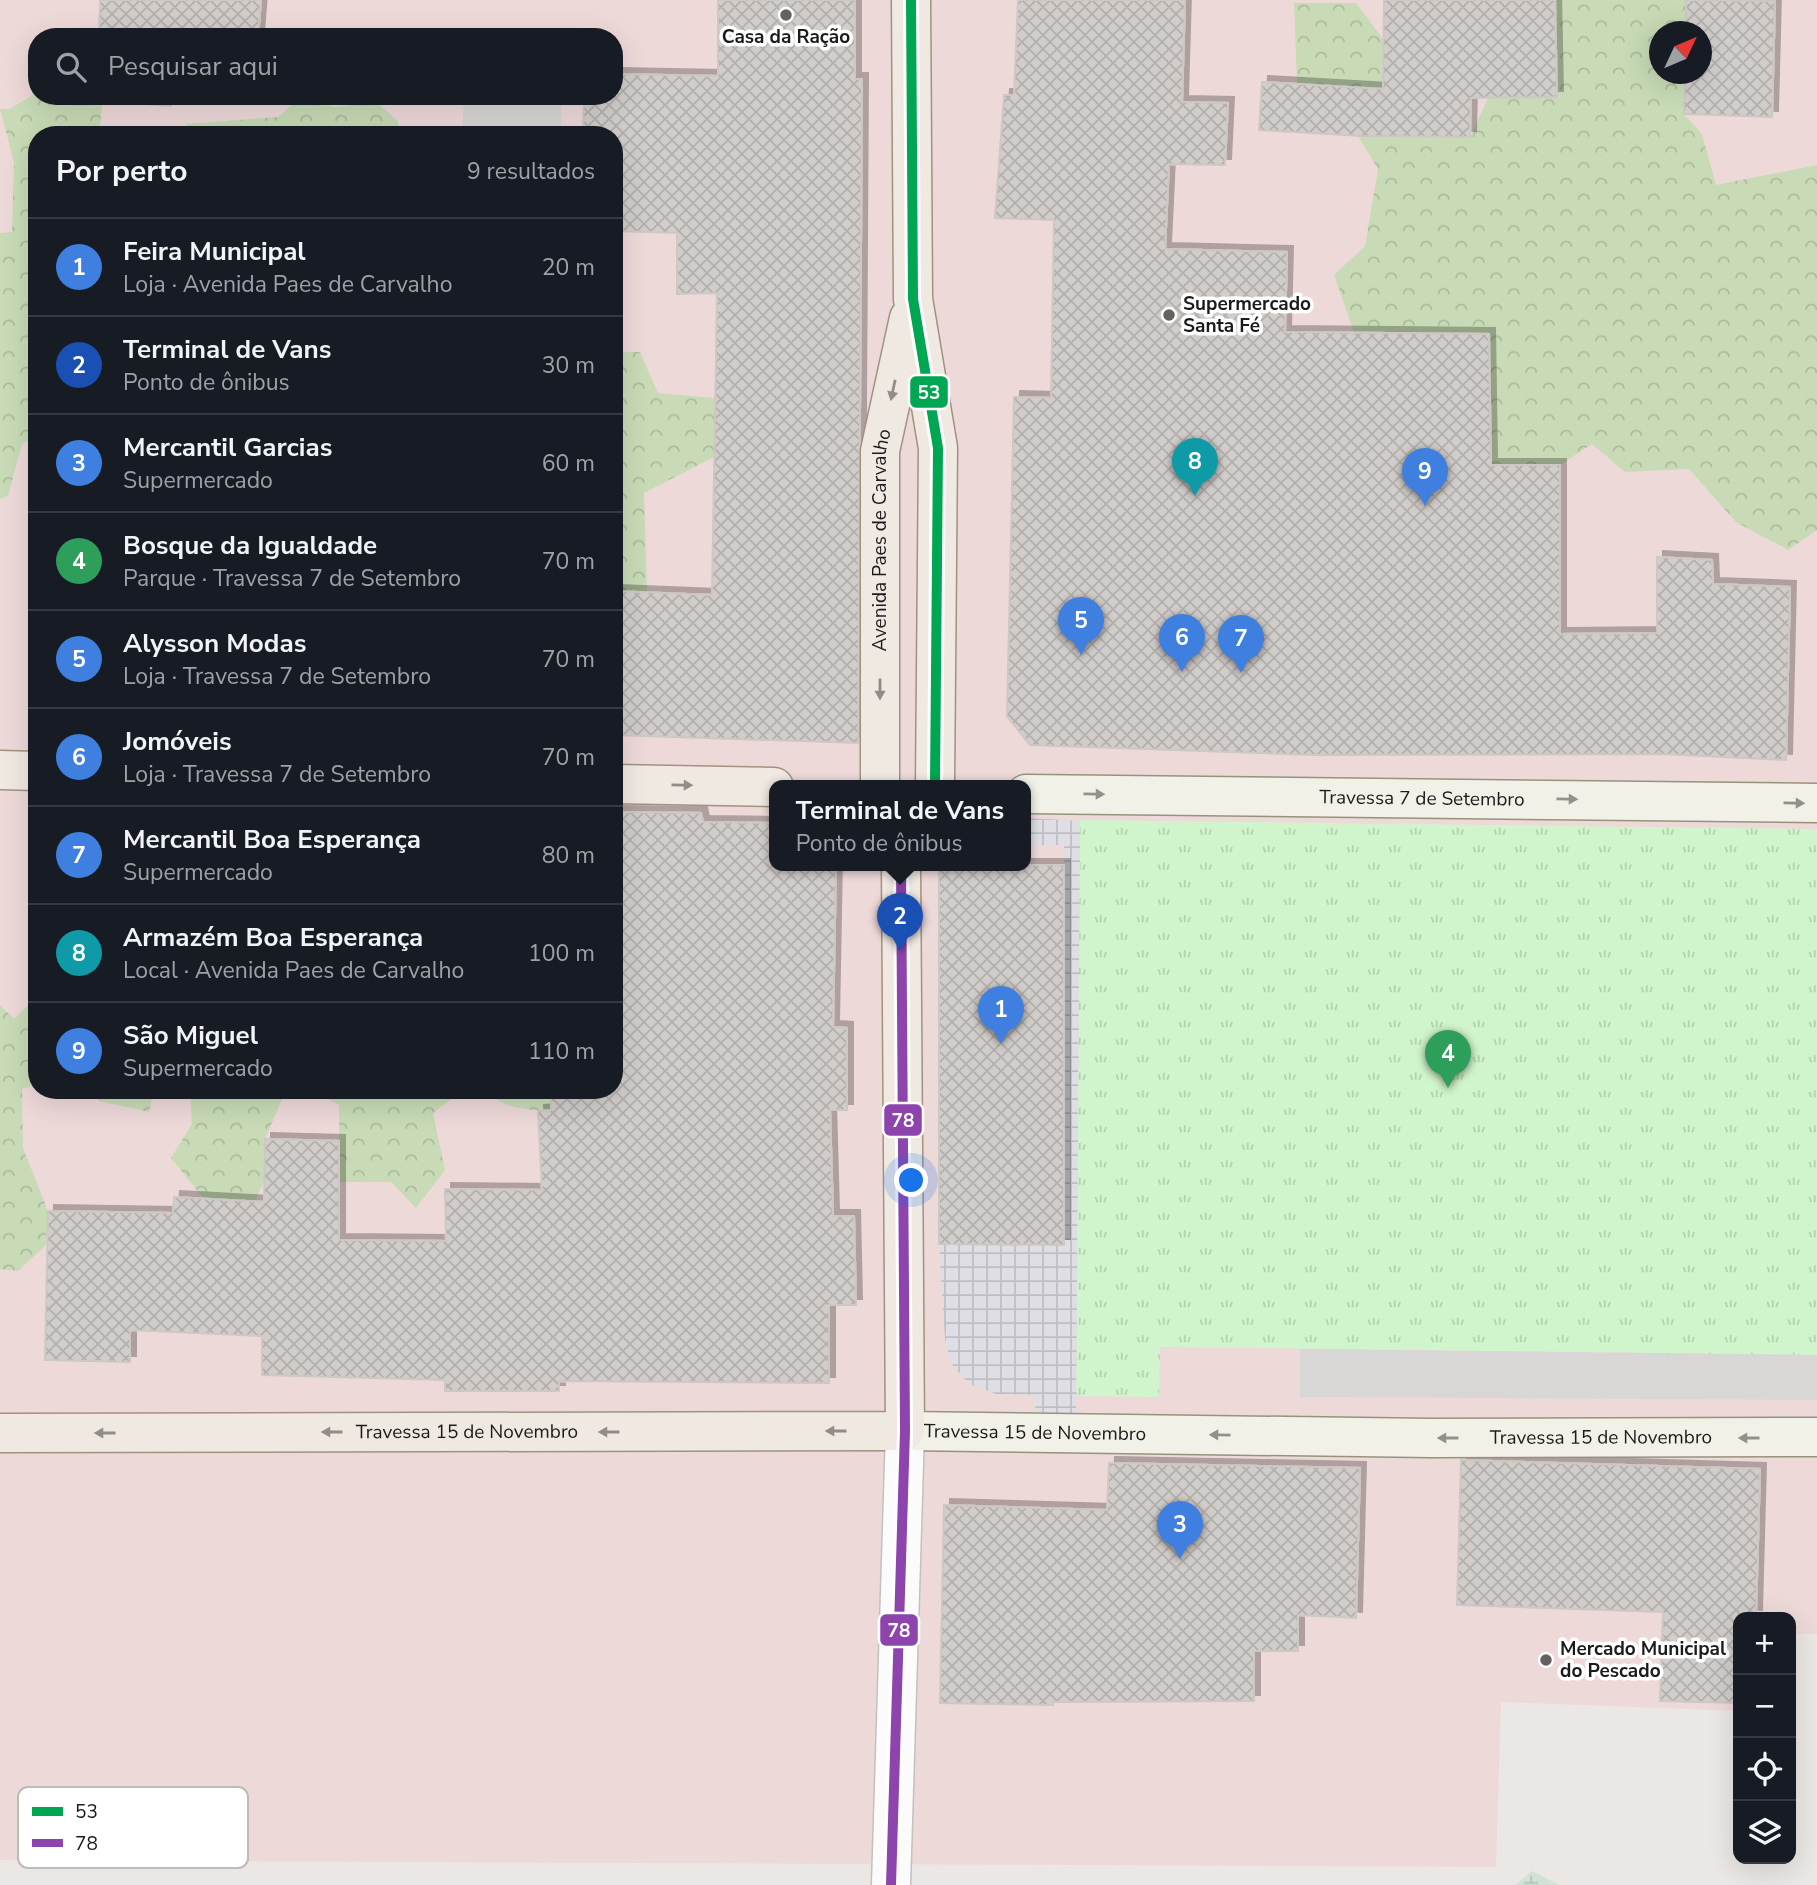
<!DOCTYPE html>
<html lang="pt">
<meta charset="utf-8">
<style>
:root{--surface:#171b24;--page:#242831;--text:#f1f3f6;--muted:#9ea1a6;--line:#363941;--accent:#0f766e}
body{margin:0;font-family:"Nunito Sans",sans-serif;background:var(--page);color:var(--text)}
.controls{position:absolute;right:21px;bottom:21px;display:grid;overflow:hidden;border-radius:14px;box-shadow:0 7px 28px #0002}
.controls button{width:63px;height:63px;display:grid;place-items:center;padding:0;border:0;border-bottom:2px solid var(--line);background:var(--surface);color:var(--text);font:35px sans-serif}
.compass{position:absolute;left:1649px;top:21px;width:63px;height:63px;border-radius:50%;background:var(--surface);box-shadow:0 7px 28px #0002;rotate:46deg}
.you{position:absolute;left:912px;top:1181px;width:24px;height:24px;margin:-18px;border:5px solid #fff;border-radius:50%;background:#1a73e8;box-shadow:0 0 0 10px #1a73e833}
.badge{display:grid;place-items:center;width:46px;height:46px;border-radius:50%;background:var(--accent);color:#fff;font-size:23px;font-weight:700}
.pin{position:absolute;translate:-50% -58px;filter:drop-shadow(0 2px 4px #0008)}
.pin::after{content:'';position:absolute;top:37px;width:24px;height:21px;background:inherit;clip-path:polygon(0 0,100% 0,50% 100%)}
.popup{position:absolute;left:769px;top:780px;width:262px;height:91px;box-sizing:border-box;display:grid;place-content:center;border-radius:14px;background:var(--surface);filter:drop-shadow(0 2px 5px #0005);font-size:23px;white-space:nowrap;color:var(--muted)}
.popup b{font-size:26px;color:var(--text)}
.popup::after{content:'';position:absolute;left:50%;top:100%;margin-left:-14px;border:14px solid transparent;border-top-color:var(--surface)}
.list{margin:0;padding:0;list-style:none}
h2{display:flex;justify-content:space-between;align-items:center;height:91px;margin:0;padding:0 28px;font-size:30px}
h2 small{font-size:23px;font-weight:400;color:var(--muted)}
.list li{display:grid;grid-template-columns:46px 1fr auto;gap:21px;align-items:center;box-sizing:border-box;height:98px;padding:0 28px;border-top:2px solid var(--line)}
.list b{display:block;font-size:26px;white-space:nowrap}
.list p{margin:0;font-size:23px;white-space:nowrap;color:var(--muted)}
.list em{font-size:23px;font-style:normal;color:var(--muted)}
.icon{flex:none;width:38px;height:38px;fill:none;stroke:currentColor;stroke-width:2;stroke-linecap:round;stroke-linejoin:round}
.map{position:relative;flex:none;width:1817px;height:1885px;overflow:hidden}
.search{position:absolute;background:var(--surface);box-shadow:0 7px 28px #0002;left:28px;top:28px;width:595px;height:77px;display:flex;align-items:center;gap:18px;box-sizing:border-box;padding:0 24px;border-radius:28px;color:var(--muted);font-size:26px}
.panel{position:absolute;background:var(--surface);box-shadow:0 7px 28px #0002;left:28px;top:126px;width:595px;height:973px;border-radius:28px}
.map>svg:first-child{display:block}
.commercial{fill:#eed9d9;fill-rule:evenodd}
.forest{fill:url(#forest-crowns)}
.wetland{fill:url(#wetland-marsh)}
.park{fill:url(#park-tufts)}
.parking{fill:#d8d7d5}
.plaza{fill:url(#plaza-grid)}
.building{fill:url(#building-cross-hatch);stroke:#cec8c5;stroke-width:2;filter:url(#shadow)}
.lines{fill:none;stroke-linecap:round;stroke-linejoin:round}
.street-casing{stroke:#c2c1c0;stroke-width:41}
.secondary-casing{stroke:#95937c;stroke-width:41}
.primary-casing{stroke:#a09181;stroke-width:41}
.street{stroke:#fcfbfb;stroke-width:38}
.secondary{stroke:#f2f1e8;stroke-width:38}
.primary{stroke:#f0e9e2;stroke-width:38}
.bus-1-casing{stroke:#fff;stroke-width:16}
.bus-2-casing{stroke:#fff;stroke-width:16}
.bus-1{stroke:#00a651;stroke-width:10}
.bus-2{stroke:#8e44ad;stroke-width:10}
.oneway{fill:#908c88}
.oneway2{fill:#91918c}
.poi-dot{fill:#636261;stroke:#fff;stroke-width:2.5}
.labels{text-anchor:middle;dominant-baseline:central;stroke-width:7;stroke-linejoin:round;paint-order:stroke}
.poi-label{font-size:19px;font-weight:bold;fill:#1b1b1b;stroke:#fff;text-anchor:start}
.street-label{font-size:19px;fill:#1b1b1b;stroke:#fff}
.key{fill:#fff;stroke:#bbb;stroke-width:2}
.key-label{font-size:19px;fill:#1b1b1b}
.line-badge{stroke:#fff;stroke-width:2.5}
.badge-label{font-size:19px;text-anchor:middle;font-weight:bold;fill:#fff}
</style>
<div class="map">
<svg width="1817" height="1885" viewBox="0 0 1817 1885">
<defs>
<pattern id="forest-crowns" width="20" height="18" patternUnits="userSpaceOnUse" patternTransform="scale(1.75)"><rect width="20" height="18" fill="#c8dbb6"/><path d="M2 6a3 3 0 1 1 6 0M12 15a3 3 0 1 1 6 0" fill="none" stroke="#abbb9c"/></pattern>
<pattern id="wetland-marsh" width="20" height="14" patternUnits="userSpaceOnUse" patternTransform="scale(1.75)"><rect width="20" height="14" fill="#d0e2d5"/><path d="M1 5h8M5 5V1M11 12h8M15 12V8" fill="none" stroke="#b2c1b6"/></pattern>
<pattern id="park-tufts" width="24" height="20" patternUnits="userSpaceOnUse" patternTransform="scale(1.75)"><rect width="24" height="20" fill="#d0f4cb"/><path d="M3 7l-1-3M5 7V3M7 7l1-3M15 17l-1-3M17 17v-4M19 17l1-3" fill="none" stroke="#b2d1ae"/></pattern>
<pattern id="plaza-grid" width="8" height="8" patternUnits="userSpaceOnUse" patternTransform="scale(1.75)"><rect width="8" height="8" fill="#dedee4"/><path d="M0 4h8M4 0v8" fill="none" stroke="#bebec3"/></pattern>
<pattern id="building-cross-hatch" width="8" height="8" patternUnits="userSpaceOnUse" patternTransform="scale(1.75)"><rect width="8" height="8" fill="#d1cdca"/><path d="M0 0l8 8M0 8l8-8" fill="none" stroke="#b3afad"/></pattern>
<filter id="shadow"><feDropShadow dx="6" dy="-6" stdDeviation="0" flood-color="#0004"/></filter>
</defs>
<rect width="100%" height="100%" fill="#eae7e4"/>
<path class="commercial" d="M0,0H1817V1634H1791V1617H1738V1711L1501,1702L1496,1867L0,1860ZM1660,32H1702V74H1660ZM37,37H614V96H37ZM37,135H614V1090H37ZM774,785H1026V865H774Z"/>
<g class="forest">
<path d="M1555,0H1686V31L1660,32V74H1685L1684,114L1702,134L1716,185L1817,165V530L1788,550L1736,522L1689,469L1625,472L1592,444L1560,465H1491L1489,334L1354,332L1334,275L1365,246L1378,169L1358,136L1360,88L1297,84L1294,3H1356L1384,40L1422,41L1470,137L1488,98L1557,97Z"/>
<path d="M37,92V96H103L99,135H37V436L22,444L8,496L0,499V233L12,232L14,162L0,109H10Z"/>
<path d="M299,98L334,107L376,102L397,120L402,135H187L186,124L278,117Z"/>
<path d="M614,352H640L658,393L715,398L714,457L644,493L647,592L614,591Z"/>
<path d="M37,996V1084L22,1089L23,1148L48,1211L46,1245L18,1271L0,1269V1005L14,1019Z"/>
<path d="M88,1090H154L149,1112L99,1101Z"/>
<path d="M190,1090H286L265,1139V1179L255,1201L203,1198L171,1158L192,1124Z"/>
<path d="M312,1090H463L433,1113L445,1170L416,1208L391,1182H339V1105Z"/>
<path d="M485,1090H551L573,1110C541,1110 507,1114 485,1090Z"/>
</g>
<path class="wetland" d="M1532,1871L1559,1885H1516Z"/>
<path class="park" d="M1080,820L1817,829V1355L1160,1347L1159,1397L1076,1396Z"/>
<g class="parking">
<path d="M464,96H562L561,135H462Z"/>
<path d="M1300,1349L1817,1355V1400L1300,1397Z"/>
</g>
<path class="plaza" d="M1026,818L1080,821L1076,1433L1036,1432L1035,1395L996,1394L969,1384L951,1363L945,1339L939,1244H1064V845H1026Z"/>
<g class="building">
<path d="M100,0H261L258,37H99Z"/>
<path d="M718,0H855V79H862L858,743L614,735V591L712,595L717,293L677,294V233L614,231V135H583L584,96H614V74L718,76Z"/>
<path d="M1018,0H1185L1182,102L1228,103L1225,165L1169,164L1165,249L1287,252L1285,332L1489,334L1491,465H1560V634L1657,633V557L1712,560L1713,584L1790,587L1786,760L1660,754L1314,755L1030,745L1007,716L1014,397L1051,398L1054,220L995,218L1004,95H1014Z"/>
<path d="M1384,0H1555L1557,97L1471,98L1470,137L1362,136L1259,130L1262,82L1383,89Z"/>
<path d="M1686,0L1775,1L1772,117L1684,114L1685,74H1702V32H1686Z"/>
<path d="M103,96H171V106L103,101Z"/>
<path d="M614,812L701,813L703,822L774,823V865H836L833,1027L847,1028V1110H830L833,1216H854L856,1305H829V1383L559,1381V1391H445V1380L262,1375V1336L130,1330V1362L45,1360L48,1211L173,1213L174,1197L264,1202L265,1139L339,1141V1240L446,1241L445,1189L542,1190L538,1111L551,1110V1090H614Z"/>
<path d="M939,865H1064V1245L939,1244Z"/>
<path d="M1461,1460L1760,1469L1756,1616L1738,1615V1703L1660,1701L1663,1612L1457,1605Z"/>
<path d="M1109,1463L1360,1468L1356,1618L1298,1615V1651H1254V1701L1053,1702V1705L940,1703L944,1505L1107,1510Z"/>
</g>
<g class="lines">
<defs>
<path id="street" d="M891,1885L905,1431"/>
<g id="secondary">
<path id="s1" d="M1026,794L1817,803"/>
<path id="s2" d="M905,1431L1431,1438L1817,1437"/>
</g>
<g id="primary">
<path d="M911,0L913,299L938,448L935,785"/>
<path d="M0,770L37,771"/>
<path d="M614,784L774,787"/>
<path id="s3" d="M880,785V451L909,318"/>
<path id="s4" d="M0,1433L905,1431L901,865"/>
</g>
</defs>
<use href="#street" class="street-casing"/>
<use href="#secondary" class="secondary-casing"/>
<use href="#primary" class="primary-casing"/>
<use href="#street" class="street"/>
<use href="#secondary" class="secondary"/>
<use href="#primary" class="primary"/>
<defs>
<path id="bus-1" d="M911,0L913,299L938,448L935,785"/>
<path id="bus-2" d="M891,1885L905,1431L901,865"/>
</defs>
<use href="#bus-1" class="bus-1-casing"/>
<use href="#bus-2" class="bus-2-casing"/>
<use href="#bus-1" class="bus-1"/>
<use href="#bus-2" class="bus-2"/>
</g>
<defs><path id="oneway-solid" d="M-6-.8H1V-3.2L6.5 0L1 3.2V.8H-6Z" transform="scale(1.75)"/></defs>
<g class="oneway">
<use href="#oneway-solid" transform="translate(893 390) rotate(102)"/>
<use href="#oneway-solid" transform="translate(880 689) rotate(90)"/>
<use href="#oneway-solid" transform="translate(682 785) rotate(1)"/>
<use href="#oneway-solid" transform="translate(836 1431) rotate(180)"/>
<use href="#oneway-solid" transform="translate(332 1432) rotate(180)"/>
<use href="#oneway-solid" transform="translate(609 1432) rotate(180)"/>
<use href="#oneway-solid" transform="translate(105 1433) rotate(180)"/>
</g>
<g class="oneway2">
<use href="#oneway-solid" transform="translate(1094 794) rotate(1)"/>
<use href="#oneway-solid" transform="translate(1567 799) rotate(1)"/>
<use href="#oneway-solid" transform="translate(1794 803) rotate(1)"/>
<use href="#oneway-solid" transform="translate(1220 1435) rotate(-179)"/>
<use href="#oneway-solid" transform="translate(1448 1438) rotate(180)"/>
<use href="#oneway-solid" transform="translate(1749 1438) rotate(180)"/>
</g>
<g class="poi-dot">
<circle cx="786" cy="15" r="7"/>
<circle cx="1169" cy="315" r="7"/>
<circle cx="1546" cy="1660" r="7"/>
</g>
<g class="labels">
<g class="poi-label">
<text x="786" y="37" text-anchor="middle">Casa da Ração</text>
<text x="1183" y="304">Supermercado<tspan x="1183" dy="22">Santa Fé</tspan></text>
<text x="1560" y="1649">Mercado Municipal<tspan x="1560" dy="22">do Pescado</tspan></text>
</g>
<g class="street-label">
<text stroke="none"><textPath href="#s3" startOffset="245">Avenida Paes de Carvalho</textPath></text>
<text stroke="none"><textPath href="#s1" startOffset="396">Travessa 7 de Setembro</textPath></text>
<text stroke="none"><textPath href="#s4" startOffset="467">Travessa 15 de Novembro</textPath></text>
<text stroke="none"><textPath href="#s2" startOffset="130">Travessa 15 de Novembro</textPath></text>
<text stroke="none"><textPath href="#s2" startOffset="696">Travessa 15 de Novembro</textPath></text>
</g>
</g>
<rect x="18" y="1787" width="230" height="81" rx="10" class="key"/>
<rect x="32" y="1807" width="31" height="9" fill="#00a651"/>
<rect x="32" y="1839" width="31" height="8" fill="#8e44ad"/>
<g class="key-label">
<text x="75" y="1818">53</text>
<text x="75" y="1850">78</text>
</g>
<g class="line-badge">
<rect x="909" y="375" width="40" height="34" rx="7" fill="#00a651"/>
<rect x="883" y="1103" width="40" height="34" rx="7" fill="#8e44ad"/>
<rect x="879" y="1613" width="40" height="34" rx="7" fill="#8e44ad"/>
</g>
<g class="badge-label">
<text x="929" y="399">53</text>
<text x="903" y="1127">78</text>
<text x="899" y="1637">78</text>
</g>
</svg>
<div class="controls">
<button>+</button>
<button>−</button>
<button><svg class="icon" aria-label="locate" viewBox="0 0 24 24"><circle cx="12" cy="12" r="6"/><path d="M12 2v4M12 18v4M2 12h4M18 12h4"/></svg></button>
<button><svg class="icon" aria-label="layers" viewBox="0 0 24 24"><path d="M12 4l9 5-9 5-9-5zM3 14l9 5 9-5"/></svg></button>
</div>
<svg class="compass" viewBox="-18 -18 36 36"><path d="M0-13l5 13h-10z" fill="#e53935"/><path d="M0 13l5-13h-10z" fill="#9ea1a6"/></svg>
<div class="you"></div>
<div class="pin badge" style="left:1001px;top:1044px;background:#3f7fe0">1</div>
<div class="pin badge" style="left:900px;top:951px;background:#1a4fb4">2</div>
<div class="popup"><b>Terminal de Vans</b>Ponto de ônibus</div>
<div class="pin badge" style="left:1180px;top:1559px;background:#3f7fe0">3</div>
<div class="pin badge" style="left:1448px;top:1088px;background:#2e9e5b">4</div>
<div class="pin badge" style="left:1081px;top:655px;background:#3f7fe0">5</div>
<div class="pin badge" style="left:1182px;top:672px;background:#3f7fe0">6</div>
<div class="pin badge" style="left:1241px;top:673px;background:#3f7fe0">7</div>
<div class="pin badge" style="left:1195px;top:496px;background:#0f9aa8">8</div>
<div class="pin badge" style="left:1425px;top:506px;background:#3f7fe0">9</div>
<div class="search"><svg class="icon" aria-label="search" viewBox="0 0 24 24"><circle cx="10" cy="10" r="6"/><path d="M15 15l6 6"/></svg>Pesquisar aqui</div>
<section class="panel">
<h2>Por perto<small>9 resultados</small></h2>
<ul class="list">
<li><span class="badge" style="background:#3f7fe0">1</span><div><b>Feira Municipal</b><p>Loja · Avenida Paes de Carvalho</p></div><em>20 m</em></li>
<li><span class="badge" style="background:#1a4fb4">2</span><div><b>Terminal de Vans</b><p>Ponto de ônibus</p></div><em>30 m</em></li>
<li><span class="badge" style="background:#3f7fe0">3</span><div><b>Mercantil Garcias</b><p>Supermercado</p></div><em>60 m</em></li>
<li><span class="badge" style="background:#2e9e5b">4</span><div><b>Bosque da Igualdade</b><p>Parque · Travessa 7 de Setembro</p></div><em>70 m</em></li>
<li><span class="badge" style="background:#3f7fe0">5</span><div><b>Alysson Modas</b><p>Loja · Travessa 7 de Setembro</p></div><em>70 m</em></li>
<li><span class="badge" style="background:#3f7fe0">6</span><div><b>Jomóveis</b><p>Loja · Travessa 7 de Setembro</p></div><em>70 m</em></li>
<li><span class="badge" style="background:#3f7fe0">7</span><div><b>Mercantil Boa Esperança</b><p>Supermercado</p></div><em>80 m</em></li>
<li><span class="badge" style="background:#0f9aa8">8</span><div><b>Armazém Boa Esperança</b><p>Local · Avenida Paes de Carvalho</p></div><em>100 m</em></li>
<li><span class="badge" style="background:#3f7fe0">9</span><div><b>São Miguel</b><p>Supermercado</p></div><em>110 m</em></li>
</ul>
</section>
</div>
